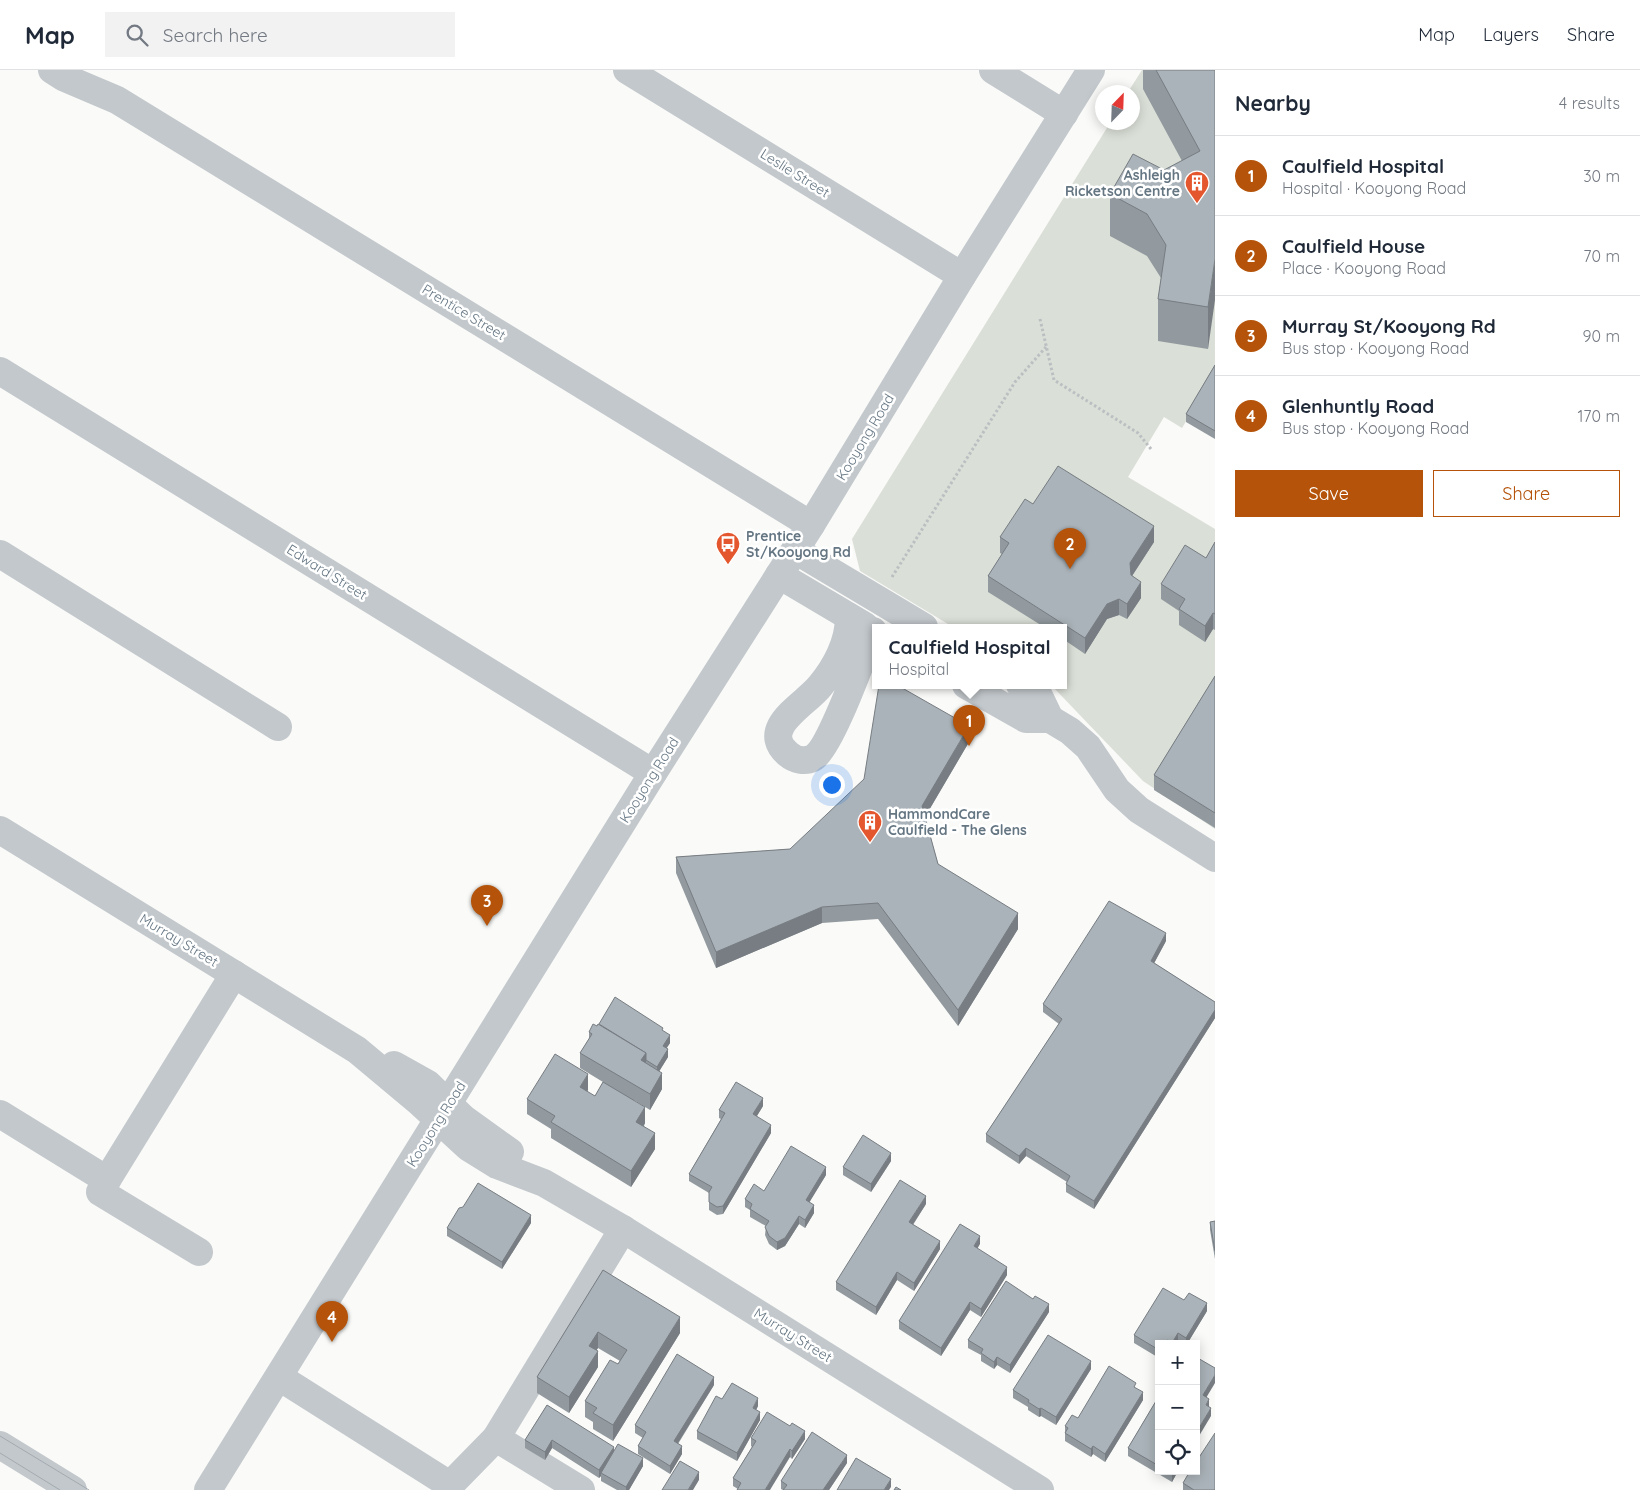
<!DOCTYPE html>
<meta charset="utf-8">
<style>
:root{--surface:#fff;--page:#f2f2f3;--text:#1f2937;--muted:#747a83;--line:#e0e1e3;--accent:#b45309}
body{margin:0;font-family:Quicksand,sans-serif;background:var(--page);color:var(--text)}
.controls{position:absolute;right:15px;bottom:15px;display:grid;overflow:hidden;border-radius:0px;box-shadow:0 2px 12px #0003}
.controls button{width:45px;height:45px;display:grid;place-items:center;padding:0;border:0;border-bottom:1px solid var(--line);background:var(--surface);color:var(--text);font:25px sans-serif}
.compass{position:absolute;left:1095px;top:15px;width:45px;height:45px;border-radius:50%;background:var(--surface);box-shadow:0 2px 12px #0003;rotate:23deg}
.you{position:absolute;left:831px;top:714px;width:18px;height:18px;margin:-12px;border:4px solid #fff;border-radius:50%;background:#1a73e8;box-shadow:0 0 0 8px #1a73e833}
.badge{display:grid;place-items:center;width:32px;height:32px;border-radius:50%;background:var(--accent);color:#fff;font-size:16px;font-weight:700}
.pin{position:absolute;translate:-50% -41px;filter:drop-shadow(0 1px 2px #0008)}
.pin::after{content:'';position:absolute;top:26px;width:18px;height:15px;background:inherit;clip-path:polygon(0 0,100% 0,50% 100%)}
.popup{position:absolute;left:872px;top:554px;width:195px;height:65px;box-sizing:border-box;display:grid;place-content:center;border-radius:0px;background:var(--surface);filter:drop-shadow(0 1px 4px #0005);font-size:16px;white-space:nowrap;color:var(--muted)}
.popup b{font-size:19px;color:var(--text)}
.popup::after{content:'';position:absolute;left:50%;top:100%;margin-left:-10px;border:10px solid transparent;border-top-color:var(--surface)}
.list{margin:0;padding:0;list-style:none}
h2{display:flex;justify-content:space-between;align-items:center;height:65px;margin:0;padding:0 20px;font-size:21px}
h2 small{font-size:16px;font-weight:400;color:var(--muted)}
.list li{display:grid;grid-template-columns:32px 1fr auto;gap:15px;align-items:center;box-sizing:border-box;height:80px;padding:0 20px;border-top:1px solid var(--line)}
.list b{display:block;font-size:19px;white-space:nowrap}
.list p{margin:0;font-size:16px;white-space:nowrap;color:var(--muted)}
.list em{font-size:16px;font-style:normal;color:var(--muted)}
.actions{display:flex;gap:10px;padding:15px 20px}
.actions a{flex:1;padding:11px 0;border:1px solid var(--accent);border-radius:0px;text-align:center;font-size:18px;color:var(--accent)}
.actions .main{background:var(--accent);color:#fff}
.icon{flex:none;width:28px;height:28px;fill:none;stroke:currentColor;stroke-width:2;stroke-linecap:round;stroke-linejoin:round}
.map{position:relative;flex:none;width:1215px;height:1420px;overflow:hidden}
header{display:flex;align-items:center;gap:30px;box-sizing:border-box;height:70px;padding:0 25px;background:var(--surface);border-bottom:1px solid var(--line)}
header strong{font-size:24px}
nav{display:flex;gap:28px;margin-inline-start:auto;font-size:18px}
.search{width:350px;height:45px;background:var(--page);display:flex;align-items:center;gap:12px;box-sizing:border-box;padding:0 18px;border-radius:0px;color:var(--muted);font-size:19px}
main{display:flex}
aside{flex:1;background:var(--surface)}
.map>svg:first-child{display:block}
.green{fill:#dadfd7}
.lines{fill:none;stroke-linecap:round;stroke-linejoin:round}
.path{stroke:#bbbfc2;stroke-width:3;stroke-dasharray:2.5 2.5;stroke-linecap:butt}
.minor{stroke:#c3c8cc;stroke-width:28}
.tram{stroke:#a2aab0;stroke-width:1}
.wall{fill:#929a9f}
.shaded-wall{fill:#777d82}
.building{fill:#aab3b9;stroke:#777d82}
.labels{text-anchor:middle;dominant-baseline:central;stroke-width:5;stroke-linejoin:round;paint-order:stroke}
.street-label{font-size:14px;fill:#657683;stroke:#fff}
.poi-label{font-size:14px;font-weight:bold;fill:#657683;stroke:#fff;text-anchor:start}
</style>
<header>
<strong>Map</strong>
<div class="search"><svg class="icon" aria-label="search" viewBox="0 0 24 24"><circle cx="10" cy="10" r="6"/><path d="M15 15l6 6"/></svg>Search here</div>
<nav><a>Map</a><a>Layers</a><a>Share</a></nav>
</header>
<main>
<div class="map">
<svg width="1215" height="1420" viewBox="0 0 1215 1420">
<rect width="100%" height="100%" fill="#fafaf8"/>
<path class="green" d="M1142,0H1215V303L1182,358L1164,347L1128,407L1215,459V759L1143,711L1054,618L1049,615H1063V557H953L860,501L852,469L1110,53L1132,52V22H1128Z"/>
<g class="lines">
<g class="path">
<path d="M1040,249L1054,310L1138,363L1151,379"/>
<path d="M892,507L1015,312L1046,277"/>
</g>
<g class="minor">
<path d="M52,0L63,7L117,30L811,455"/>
<path d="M627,0L962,206"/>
<path d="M993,0L1064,44"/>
<path d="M0,301L653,703"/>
<path d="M795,480L924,557"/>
<path d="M0,484L278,657"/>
<path d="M779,505L865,556"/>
<path d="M849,547C849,572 836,597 820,616C805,635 758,658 788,684C795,690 805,692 813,688C830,679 864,583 873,561"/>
<path d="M966,615L1026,649H1050L1039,626L1020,615"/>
<path d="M1050,649L1070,661L1088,677L1117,720L1139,740L1215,788"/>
<path d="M0,760L357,980L418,1031L468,1077L497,1095L544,1113L623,1159L1040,1420"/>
<path d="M394,995L428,1014L464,1049L510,1082"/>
<path d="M0,1044L107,1110L234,904"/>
<path d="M107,1110L100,1122L199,1182"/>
<path d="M279,1307L450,1415L496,1368"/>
<path d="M0,1375L73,1420"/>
<path d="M208,1420L653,703L811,455L962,206L1091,0"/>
<path d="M581,1420L496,1368L623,1159"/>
</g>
<g class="tram">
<path d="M0,1366L89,1420"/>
<path d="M0,1383L60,1420"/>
</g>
</g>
<g class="wall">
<path d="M1143,0H1215L1208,279L1158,271V229L1161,208L1147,186L1110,166V124L1164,100L1182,91L1143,19Z"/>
<path d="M1215,295V369L1186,352V344Z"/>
<path d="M1033,434L1154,472L1132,506L1141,528L1127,549L1119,545L1107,549L1085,584L1063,569V557H1044L988,522V506L1002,484L1000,483V467Z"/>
<path d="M1215,472V560L1213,559L1205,572L1179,555V541L1161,529V514L1206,488Z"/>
<path d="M1215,606V758L1154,720V705Z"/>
<path d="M969,672L925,747L938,794L1018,859L958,956L878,849L822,853L716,898L676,803V787L790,779Z"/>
<path d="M1166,871L1154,893L1215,932V948L1094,1139L1066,1122V1114L1067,1112L1026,1086L1019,1094L986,1072V1064L1059,954L1043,942V934Z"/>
<path d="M597,956L663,961L670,973L666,978L668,987L659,1001L662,1019L650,1040L634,1030L645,1053L644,1056L655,1079L631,1117L551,1068V1059L527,1044V1029L588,1020L587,1022L595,1026L603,1012L580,998V983L589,969V962Z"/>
<path d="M763,1036L757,1046L771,1063L723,1144L717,1145L709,1140V1123L689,1111V1104L721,1049L719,1048V1040Z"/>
<path d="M891,1091L871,1122L843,1105V1097Z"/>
<path d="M826,1105L809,1132L814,1143L805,1158L799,1154L785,1176L777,1180L769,1174L765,1165L766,1156L750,1147V1140L745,1137V1129L764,1121Z"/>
<path d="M926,1134L913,1155L940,1179L914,1221L897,1210L876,1245L836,1220V1212Z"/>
<path d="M1215,1151V1189L1210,1160V1152Z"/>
<path d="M531,1153L502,1199L447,1166V1158Z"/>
<path d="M980,1174L977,1178L1007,1205L981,1247L970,1240L941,1286L899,1259V1251Z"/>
<path d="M603,1200L680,1263L613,1371L593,1359V1352L585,1347V1331L620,1291L598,1278L596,1280L598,1297L569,1343L537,1323V1307Z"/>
<path d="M1184,1230L1207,1241L1187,1274H1183L1178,1271L1176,1274H1159V1288L1134,1273V1265Z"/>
<path d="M1049,1242L1010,1303L997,1295L994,1299L981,1291V1285L968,1278V1270Z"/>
<path d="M1091,1299L1056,1355L1041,1346L1039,1347L1028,1340V1337L1013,1328V1320Z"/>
<path d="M714,1315L678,1374L682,1384L670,1404L638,1384V1376L643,1368L635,1363V1355Z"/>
<path d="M1136,1318L1143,1330L1105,1392L1093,1384L1091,1387L1065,1371V1356L1078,1348Z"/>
<path d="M1159,1326V1401H1178L1172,1412L1128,1386V1378Z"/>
<path d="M722,1329L758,1336L756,1340L760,1350L737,1391L697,1369V1361Z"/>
<path d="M547,1335L614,1381L643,1396L629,1420H617L601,1411V1406L599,1408L552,1378L545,1390L525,1378V1370Z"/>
<path d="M751,1368L805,1369L792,1389L790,1387L738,1419L733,1416V1408L752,1377L751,1376Z"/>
<path d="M847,1393L829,1420H783L781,1419V1411Z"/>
<path d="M1183,1413L1215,1420H1183Z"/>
</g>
<g class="shaded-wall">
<path d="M1215,189V230L1208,279V237Z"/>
<path d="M1154,456V472L1130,509V493Z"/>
<path d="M1141,512V528L1127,549V534Z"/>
<path d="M1119,529V545L1107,549L1085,584V568L1107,534Z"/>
<path d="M1213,543V559L1205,572V556Z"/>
<path d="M969,656V672L922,752V736Z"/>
<path d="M822,837V853L716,898V882Z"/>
<path d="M1018,843V859L958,956V940Z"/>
<path d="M1166,863V871L1151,899V891Z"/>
<path d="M1215,940V948L1094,1139V1131Z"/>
<path d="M670,965V973L663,984V976Z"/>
<path d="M668,979V987L657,1005V997Z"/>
<path d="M646,983V998L641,990Z"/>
<path d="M662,1003V1019L650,1040V1024Z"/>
<path d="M588,1004V1020L580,1033V1017Z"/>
<path d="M763,1028V1036L753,1052V1044Z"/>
<path d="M645,1037V1053L636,1068V1052Z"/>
<path d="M771,1055V1063L723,1144V1136Z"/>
<path d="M655,1063V1079L631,1117V1101Z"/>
<path d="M1026,1078V1086L1019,1094V1086Z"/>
<path d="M891,1083V1091L871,1122V1114Z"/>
<path d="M826,1097V1105L806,1138V1130Z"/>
<path d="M926,1126V1134L909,1160V1152Z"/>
<path d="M814,1135V1143L805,1158V1150Z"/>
<path d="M531,1145V1153L502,1199V1192Z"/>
<path d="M799,1146V1154L785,1176L777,1180V1172Z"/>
<path d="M980,1166V1174L974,1184V1176Z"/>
<path d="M940,1171V1179L914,1221V1213Z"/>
<path d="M1007,1197V1205L981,1247V1239Z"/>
<path d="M897,1202V1210L876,1245V1237Z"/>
<path d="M970,1232V1240L941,1286V1278Z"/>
<path d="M1207,1233V1241L1187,1274H1186V1268Z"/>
<path d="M1049,1234V1242L1010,1303V1295Z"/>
<path d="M680,1247V1263L613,1371V1355Z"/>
<path d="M598,1262V1278L589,1292V1276Z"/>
<path d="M1178,1263V1271L1176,1274H1172Z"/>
<path d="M598,1281V1297L569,1343V1327Z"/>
<path d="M997,1287V1295L994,1299V1292Z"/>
<path d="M1091,1291V1299L1056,1355V1347Z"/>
<path d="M1215,1305V1313L1203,1333V1325Z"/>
<path d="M714,1307V1315L674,1379V1371Z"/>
<path d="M1143,1322V1330L1105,1392V1384Z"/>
<path d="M758,1328V1336L753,1346V1338Z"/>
<path d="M1209,1329V1337L1206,1335Z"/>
<path d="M1041,1338V1346L1039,1347V1339Z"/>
<path d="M1211,1338V1346L1196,1371V1363Z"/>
<path d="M760,1342V1350L737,1391V1383Z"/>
<path d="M805,1361V1369L792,1389V1381Z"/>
<path d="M552,1370V1378L545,1390V1382Z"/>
<path d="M682,1376V1384L670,1404V1396Z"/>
<path d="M1093,1376V1384L1091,1387V1379Z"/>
<path d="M614,1377V1385L601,1403V1406L599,1408V1400Z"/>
<path d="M790,1379V1387L770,1420H765Z"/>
<path d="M847,1385V1393L829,1420H823Z"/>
<path d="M643,1388V1396L629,1420H626V1417Z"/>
<path d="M1173,1401H1178L1172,1412V1404Z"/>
<path d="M699,1402V1410L693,1420H688Z"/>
<path d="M891,1409V1417L889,1420H884Z"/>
</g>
<g class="building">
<path d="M1156,0H1215V189L1208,237L1158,229L1166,175L1147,144L1110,124L1133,84L1164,100L1200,81Z"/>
<path d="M1215,295V361L1186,344Z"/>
<path d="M1058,396L1154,456L1130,493L1131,505L1141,512L1127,534L1119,529L1107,534L1085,568L988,506L1009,473L1000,467L1025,429L1033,434Z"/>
<path d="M1215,472V544L1213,543L1205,556L1179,539L1185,529L1161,514L1185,475L1206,488Z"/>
<path d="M1215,606V743L1154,705Z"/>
<path d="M879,615H897L969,656L922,736L938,794L1018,843L958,940L878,833L822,837L716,882L676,787L790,779L864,709Z"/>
<path d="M1109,831L1166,863L1151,891L1215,932V940L1094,1131L1066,1114L1070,1106L1026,1078L1019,1086L986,1064L1062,949L1043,934Z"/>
<path d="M615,927L663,958L662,960L670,965L663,976L668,979L657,997L646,990V983L599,954Z"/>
<path d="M593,954L597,956L598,954L646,983L641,990L662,1003L650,1024L580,983L592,964L589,962Z"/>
<path d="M555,984L588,1004L580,1017L595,1026L603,1012L645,1037L636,1052L655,1063L631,1101L551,1052L555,1046L527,1029Z"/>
<path d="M736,1012L763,1028L753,1044L771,1055L723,1136L717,1137L709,1132V1122L712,1117L689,1104L725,1043L719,1040Z"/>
<path d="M863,1065L891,1083L871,1114L843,1097Z"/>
<path d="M791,1076L826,1097L806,1130L814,1135L805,1150L799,1146L785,1168L777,1172L769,1166L765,1157L769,1151L750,1139L752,1134L745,1129L754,1114L764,1121Z"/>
<path d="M900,1110L926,1126L909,1152L940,1171L914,1213L897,1202L876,1237L836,1212Z"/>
<path d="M478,1113L531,1145L502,1192L447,1158L459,1138L463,1137Z"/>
<path d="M1215,1151V1181L1210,1152Z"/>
<path d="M960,1154L980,1166L974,1176L1007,1197L981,1239L970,1232L941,1278L899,1251Z"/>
<path d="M603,1200L680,1247L613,1355L593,1343L597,1338L585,1331L610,1290L618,1294L627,1280L598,1262L589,1276L598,1281L569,1327L537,1307Z"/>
<path d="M1006,1211L1033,1229L1035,1226L1049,1234L1010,1295L997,1287L994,1292L981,1283L983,1279L968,1270Z"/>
<path d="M1163,1218L1184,1230L1189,1223L1207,1233L1186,1268L1178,1263L1172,1273L1167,1270L1164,1274H1159V1280L1134,1265Z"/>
<path d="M1048,1265L1091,1291L1056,1347L1041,1338L1039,1339L1028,1332L1029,1330L1013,1320Z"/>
<path d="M677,1284L714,1307L674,1371L682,1376L670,1396L638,1376L646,1362L635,1355Z"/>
<path d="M1196,1287L1215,1298V1305L1203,1325L1209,1329L1206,1335L1211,1338L1196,1363Z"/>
<path d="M1109,1296L1136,1313L1134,1317L1143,1322L1105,1384L1093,1376L1091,1379L1065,1363L1068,1358L1065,1356L1072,1345L1078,1348Z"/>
<path d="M732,1313L758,1328L753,1338L760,1342L737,1383L697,1361L716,1326L722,1329Z"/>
<path d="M1159,1326V1396L1128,1378Z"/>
<path d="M547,1335L614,1377L599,1400L552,1370L545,1382L525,1370Z"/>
<path d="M767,1342L790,1356L792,1353L805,1361L792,1381L790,1379L765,1420H737L741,1413L733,1408L756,1371L751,1368Z"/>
<path d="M812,1362L847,1385L823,1420H783L787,1415L781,1411Z"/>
<path d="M1215,1363V1420H1194L1183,1413L1190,1401H1196V1392Z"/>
<path d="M618,1374L643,1388L626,1417L601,1403Z"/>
<path d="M856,1388L891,1409L884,1420H837Z"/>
<path d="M680,1391L699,1402L688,1420H662Z"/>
<path d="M896,1417L901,1420H894Z"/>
</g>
<defs>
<symbol id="building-pin" viewBox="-11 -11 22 30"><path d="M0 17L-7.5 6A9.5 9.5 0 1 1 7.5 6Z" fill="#e4572e" stroke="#fff"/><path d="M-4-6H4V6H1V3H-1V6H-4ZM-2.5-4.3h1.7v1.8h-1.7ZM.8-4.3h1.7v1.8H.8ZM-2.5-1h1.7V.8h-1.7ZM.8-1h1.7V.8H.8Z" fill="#fff"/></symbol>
<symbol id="bus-pin" viewBox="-11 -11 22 30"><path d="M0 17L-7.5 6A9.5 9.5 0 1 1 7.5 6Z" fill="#e4572e" stroke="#fff"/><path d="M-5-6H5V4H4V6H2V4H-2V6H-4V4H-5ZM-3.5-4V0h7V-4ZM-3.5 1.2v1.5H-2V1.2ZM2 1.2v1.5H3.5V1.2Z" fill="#fff"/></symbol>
</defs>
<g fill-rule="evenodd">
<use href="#building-pin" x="1183" y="99" width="28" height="38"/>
<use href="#bus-pin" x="714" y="460" width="28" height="38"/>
<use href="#building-pin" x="856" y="738" width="28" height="38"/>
</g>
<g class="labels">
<g class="street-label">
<text transform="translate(795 103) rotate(32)">Leslie Street</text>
<text transform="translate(464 242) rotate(31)">Prentice Street</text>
<text transform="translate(865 367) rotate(-59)">Kooyong Road</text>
<text transform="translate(327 502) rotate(32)">Edward Street</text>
<text transform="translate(649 710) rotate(-58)">Kooyong Road</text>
<text transform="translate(179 870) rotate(31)">Murray Street</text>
<text transform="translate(436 1054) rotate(-58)">Kooyong Road</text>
<text transform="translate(793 1265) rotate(32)">Murray Street</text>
</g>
<g class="poi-label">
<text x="1180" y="105" text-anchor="end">Ashleigh<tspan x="1180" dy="16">Ricketson Centre</tspan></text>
<text x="746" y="466">Prentice<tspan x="746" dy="16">St/Kooyong Rd</tspan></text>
<text x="888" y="744">HammondCare<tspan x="888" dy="16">Caulfield - The Glens</tspan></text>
</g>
</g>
</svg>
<div class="controls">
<button>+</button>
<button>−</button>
<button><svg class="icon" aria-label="locate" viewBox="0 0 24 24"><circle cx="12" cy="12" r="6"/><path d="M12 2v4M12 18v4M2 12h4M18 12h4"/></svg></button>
</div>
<svg class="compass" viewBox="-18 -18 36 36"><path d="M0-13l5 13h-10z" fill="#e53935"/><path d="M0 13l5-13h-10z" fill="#747a83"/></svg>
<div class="you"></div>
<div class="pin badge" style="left:969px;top:676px">1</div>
<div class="popup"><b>Caulfield Hospital</b>Hospital</div>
<div class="pin badge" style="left:1070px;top:499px">2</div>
<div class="pin badge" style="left:487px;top:856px">3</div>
<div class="pin badge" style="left:332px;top:1272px">4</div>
</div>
<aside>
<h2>Nearby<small>4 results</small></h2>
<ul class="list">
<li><span class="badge">1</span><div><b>Caulfield Hospital</b><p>Hospital · Kooyong Road</p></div><em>30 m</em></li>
<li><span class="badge">2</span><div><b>Caulfield House</b><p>Place · Kooyong Road</p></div><em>70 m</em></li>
<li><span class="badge">3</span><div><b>Murray St/Kooyong Rd</b><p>Bus stop · Kooyong Road</p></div><em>90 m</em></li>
<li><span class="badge">4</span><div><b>Glenhuntly Road</b><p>Bus stop · Kooyong Road</p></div><em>170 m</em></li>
</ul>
<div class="actions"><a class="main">Save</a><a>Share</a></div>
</aside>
</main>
